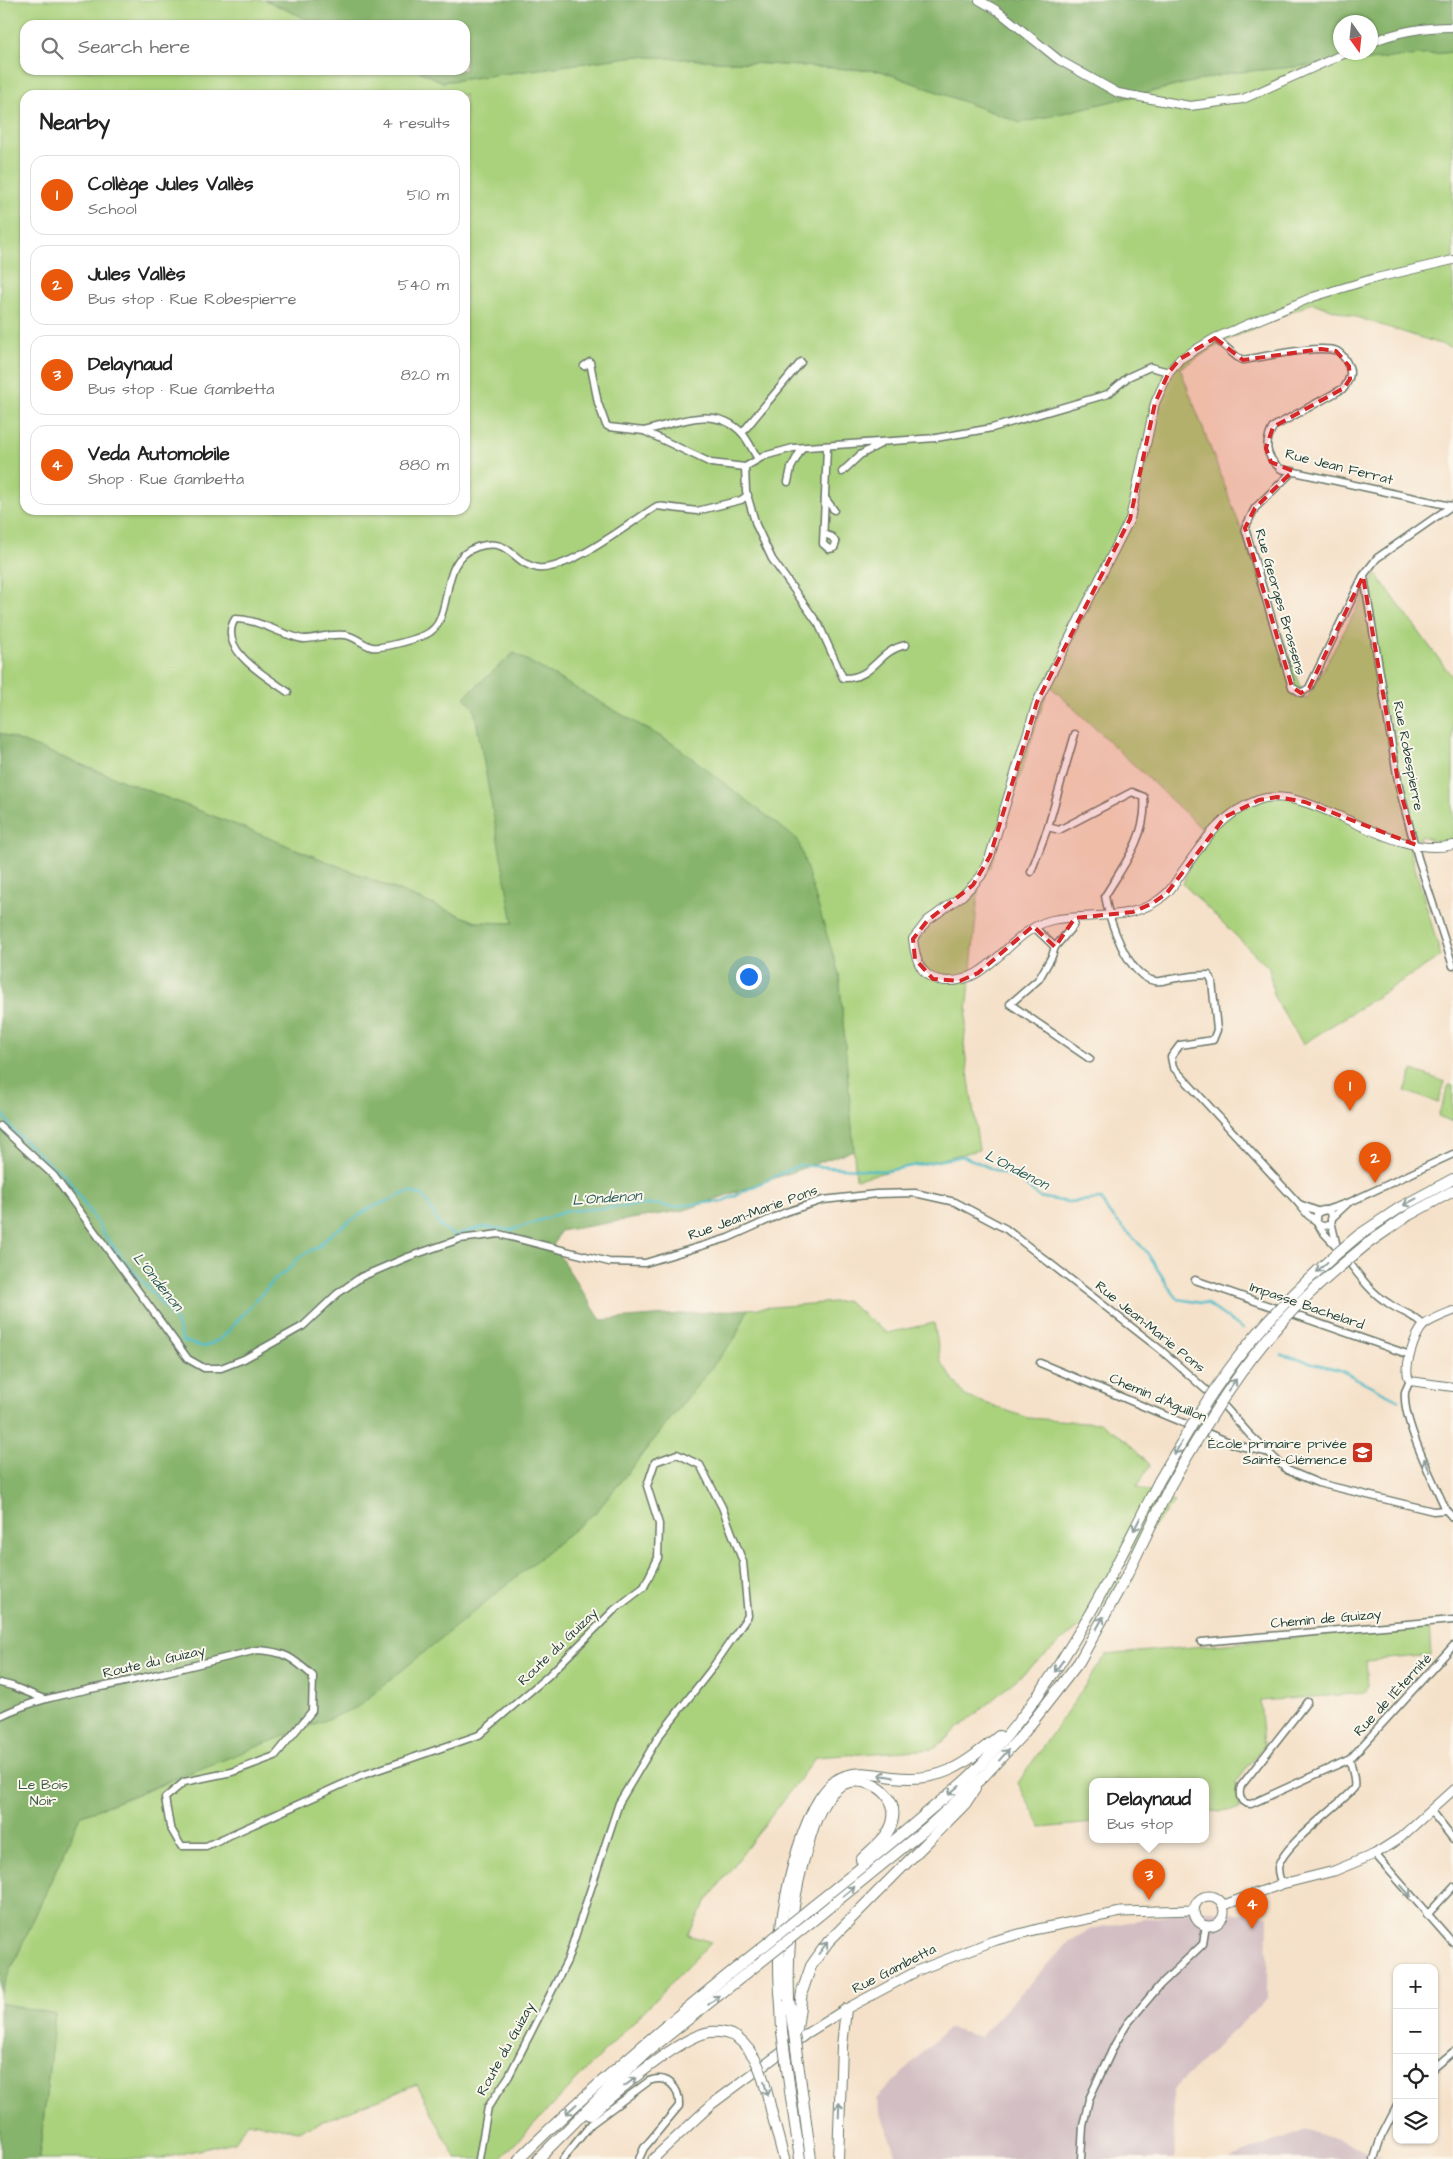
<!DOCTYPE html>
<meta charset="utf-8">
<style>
:root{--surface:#fff;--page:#f2f2f2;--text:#222;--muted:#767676;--line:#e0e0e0;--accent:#ea580c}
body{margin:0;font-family:"Architects Daughter",sans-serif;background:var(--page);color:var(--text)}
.controls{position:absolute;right:15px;bottom:15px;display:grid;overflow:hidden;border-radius:10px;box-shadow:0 1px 4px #0004}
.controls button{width:45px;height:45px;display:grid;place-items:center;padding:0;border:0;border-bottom:1px solid var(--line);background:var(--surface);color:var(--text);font:25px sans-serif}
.compass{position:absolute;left:1333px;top:15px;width:45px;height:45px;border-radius:50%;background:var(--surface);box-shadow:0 1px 4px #0004;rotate:165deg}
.you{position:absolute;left:748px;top:976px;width:18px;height:18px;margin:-12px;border:4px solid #fff;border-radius:50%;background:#1a73e8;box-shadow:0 0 0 8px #1a73e833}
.badge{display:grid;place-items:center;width:32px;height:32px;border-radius:50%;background:var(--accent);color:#fff;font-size:16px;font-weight:700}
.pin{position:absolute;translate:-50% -41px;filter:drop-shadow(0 1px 2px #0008)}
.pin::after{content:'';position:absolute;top:26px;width:18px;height:15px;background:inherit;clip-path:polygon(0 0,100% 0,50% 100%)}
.popup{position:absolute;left:1089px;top:1778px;width:120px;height:65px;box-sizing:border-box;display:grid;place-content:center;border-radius:10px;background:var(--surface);filter:drop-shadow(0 1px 4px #0005);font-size:16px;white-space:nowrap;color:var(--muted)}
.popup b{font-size:19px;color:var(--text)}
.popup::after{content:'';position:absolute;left:50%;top:100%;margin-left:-10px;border:10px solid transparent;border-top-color:var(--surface)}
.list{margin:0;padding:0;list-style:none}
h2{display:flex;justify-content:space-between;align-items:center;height:65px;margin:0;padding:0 20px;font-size:21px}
h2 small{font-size:16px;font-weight:400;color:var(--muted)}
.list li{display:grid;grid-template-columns:32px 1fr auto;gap:15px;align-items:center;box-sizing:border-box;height:80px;margin:0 10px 10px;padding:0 10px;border:1px solid var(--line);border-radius:15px}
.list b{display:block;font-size:19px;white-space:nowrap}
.list p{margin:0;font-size:16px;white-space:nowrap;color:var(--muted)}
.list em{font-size:16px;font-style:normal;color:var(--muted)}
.icon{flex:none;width:28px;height:28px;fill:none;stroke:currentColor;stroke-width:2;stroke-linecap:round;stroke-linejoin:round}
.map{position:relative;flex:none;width:1453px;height:2159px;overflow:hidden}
.search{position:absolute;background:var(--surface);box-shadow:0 1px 4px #0004;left:20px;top:20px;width:450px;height:55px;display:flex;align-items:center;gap:12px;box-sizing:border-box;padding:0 18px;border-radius:15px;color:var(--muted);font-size:19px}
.panel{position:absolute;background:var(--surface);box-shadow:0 1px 4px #0004;left:20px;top:90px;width:450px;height:425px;border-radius:15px}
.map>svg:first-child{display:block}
.industrial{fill:#d2bec3}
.green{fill:#aad27d;stroke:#648858;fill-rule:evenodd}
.forest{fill:#87b46c;stroke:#537850;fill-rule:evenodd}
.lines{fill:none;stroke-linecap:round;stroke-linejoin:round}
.stream{stroke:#4cbac6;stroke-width:2.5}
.minor-casing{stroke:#6a7668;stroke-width:9}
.tertiary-casing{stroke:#6a7668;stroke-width:10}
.secondary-casing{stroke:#6a7668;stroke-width:11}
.trunk-casing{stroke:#6a7668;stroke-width:12}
.minor{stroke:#fff;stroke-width:6}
.tertiary{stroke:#fff;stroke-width:8}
.secondary{stroke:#fff;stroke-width:9}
.trunk{stroke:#fff;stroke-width:10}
.trunk-bridge-casing{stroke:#6a7668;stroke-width:12;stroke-linecap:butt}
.trunk-bridge{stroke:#fff;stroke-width:10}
.oneway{stroke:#8f9e9a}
.marked{fill:#d62828;fill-opacity:0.2;stroke:#d62828;stroke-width:4;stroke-dasharray:10 6;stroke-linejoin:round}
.labels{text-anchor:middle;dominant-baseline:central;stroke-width:4;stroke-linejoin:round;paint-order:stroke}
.street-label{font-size:14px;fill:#1f3d34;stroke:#fbf7ec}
.poi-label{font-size:14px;fill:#1f3d34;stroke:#fbf7ec;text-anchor:end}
.park-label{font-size:14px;fill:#3b5b43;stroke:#fbf7ec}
.water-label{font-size:15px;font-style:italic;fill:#2a5c58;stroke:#fbf7ec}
</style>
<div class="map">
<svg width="1453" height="2159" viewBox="0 0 1453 2159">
<rect width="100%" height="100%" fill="#fbf7ec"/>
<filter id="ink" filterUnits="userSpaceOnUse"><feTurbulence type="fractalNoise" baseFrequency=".02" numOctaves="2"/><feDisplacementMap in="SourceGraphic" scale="10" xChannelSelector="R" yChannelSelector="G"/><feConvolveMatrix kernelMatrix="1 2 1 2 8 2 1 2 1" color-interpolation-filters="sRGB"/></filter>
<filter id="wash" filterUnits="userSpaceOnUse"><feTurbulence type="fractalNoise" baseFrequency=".0096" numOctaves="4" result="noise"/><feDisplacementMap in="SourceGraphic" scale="20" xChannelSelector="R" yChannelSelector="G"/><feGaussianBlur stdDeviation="1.12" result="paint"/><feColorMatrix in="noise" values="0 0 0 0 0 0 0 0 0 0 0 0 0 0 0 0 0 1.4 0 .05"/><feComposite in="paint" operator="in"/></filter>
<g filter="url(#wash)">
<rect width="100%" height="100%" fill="#f5e1c9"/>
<g class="industrial">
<path d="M1191,1910H1210L1236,1914L1268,1915L1267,1999L1173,2089L1175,2159H897L876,2099L948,2028L980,2037L1070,1941L1091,1929Z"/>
<path d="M1306,2129L1381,2157L1380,2159H1229Z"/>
</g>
<g class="green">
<path d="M0,0H265L320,25H25V70H417L443,82L636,56L881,71L1021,123L1229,73L1453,52V348L1312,303L1227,340L1180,368L1306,700L1376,574L1453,678V838L1440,843L1421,836L1410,851L1441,956L1303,1044L1274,997L1269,968L1183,884L1201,828L1049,685L991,866L979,884L964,1044L979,1150L856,1179L839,974L675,745L514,653L465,697L474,708L514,923L476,922L244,828L0,733ZM25,95H465V510H25Z"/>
<path d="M1413,1070L1445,1082L1438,1103L1405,1091Z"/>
<path d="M1449,1085L1453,1086V1122L1438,1116Z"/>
<path d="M846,1301L887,1333L934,1323L941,1362L965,1396L1028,1418L1101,1423L1129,1442L1150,1465L1137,1487L1174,1502L1112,1576L1133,1581L934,1749L816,1757L706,1902L688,1935L711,1942L500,2159H456L417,2084L298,2131L248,2122L234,2142L159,2159H39L55,2014L0,2003V1994L80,1816L164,1784L597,1511L735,1338L748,1309Z"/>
<path d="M1429,1625L1431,1655L1366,1661L1368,1686L1365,1693L1260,1701L1264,1745L1236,1783L1240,1809L1205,1812V1781H1093V1823L1041,1828L1018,1783L1106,1655Z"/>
</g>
<g class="forest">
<path d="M265,0H1453V52L1229,73L1021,123L881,71L636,56L443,82L417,70H465V25H320ZM1340,22H1370V52H1340Z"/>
<path d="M514,653L675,745L798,840L839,974L854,1150L685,1210L560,1231L553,1246L601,1320L748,1309L735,1338L597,1511L356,1708L80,1816L0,1994V733L244,828L476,922L513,923L474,708L464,697Z"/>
<path d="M0,2003L55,2014L39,2159H0Z"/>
</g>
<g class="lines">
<g class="stream">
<path d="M0,1109L12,1129L45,1160L66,1176L108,1240L175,1320L183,1341L204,1347L221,1339L274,1280L289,1269L299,1257L318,1247L332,1233L370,1208L408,1192L423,1195L440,1226L454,1235L484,1227L512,1230L567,1211L656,1204L669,1207L723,1201L799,1165L886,1171L963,1156L1022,1182L1039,1197L1067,1202L1101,1199L1109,1213L1146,1251L1170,1289L1178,1299L1207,1304L1243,1329"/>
<path d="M1282,1355L1340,1370L1399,1400"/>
</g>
</g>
</g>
<g filter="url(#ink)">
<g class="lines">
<defs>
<g id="minor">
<path d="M1215,338L1237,357L1243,360C1263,357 1321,344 1337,351C1342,354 1345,358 1347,363C1353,372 1349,380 1344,388L1273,427C1264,444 1265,457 1281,469L1451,506"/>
<path d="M584,366L590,362L598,403L606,425L609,427L644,431"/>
<path d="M742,433L801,362"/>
<path d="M745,467L711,463L644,431C677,423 715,404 742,433C748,440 753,451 758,459"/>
<path d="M1293,471L1255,508L1245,528L1292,687L1301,693L1309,688L1363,576L1377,558L1453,505"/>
<path d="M842,472L860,455L880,444"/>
<path d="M788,482L791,468L802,448"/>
<path d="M825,498L834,510"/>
<path d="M824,534L832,537L836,543L834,548L829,549L823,544L827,447"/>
<path d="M1364,577L1399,787L1418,858L1453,966"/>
<path d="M906,645C876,651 875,679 843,678L819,625L772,559L756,525L746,491L745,467L764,456L793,448L936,438L992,428L1108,394L1128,377L1150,367L1169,372"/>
<path d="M288,692C267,677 216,649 235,619C254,619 271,629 289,635C293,636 299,639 304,639C317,639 328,633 345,635C355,636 363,645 372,647C382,649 422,638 430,632C437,627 440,621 442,613C450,589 447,557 477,547C511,536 512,564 538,568C569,571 629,523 657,506L697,511L741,500L748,495"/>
<path d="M1048,827L1059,830L1132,792L1144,797C1148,835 1123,866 1105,896C1109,919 1127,977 1155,981C1160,982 1166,980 1171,979C1184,977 1195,975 1209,975L1212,981L1217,1030L1213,1040L1180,1045L1171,1057L1173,1067L1299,1204"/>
<path d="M1031,872L1048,827L1075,734"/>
<path d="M1075,918L1073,926L1055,947L1052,956L1039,979L1010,1004L1090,1059"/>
<path d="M1034,927L1055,947"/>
<path d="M0,1126L54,1176L188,1359L204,1368H221L244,1359L303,1326L337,1294L361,1277L408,1257L460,1239L499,1234L609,1262L645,1263L728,1238L786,1212L823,1200L876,1194L915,1193L955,1202L1006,1229L1161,1350L1225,1407L1250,1435L1287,1470L1318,1483L1433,1511L1446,1510"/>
<circle cx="1324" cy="1218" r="8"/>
<path d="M1323,1211L1350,1202L1453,1154"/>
<path d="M1331,1219L1347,1204"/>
<path d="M1316,1221L1308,1215L1299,1204L1320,1212"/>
<path d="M1318,1224L1322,1231L1337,1247L1331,1221"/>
<path d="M1345,1257C1358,1274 1370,1292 1388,1303C1400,1312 1414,1314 1424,1326"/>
<path d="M1195,1280L1410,1355"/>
<path d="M1040,1363L1236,1445L1266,1452"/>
<path d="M1410,1381C1408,1385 1406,1389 1405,1392C1402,1421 1434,1482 1446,1510L1453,1518"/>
<path d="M1201,1642L1453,1620"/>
<path d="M0,1683L12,1686L44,1699"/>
<path d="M1307,1702L1241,1786C1238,1795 1240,1804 1251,1804L1350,1759"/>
<path d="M0,1716C41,1696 85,1691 129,1681C172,1671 214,1660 257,1650C284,1651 293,1658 313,1676L312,1711L275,1756L232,1772L184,1782L165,1798L170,1827L181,1846H206L363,1775L479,1735L548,1676L614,1610L644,1587L658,1558L659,1524L647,1486L655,1462L677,1454L700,1465L722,1507L743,1562L748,1616L710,1671L659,1736L619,1803L567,1961L509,2076L488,2107L479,2159"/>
<path d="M1431,1811L1453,1839"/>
<path d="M1375,1854L1453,1943"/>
<path d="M1282,1884C1280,1880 1278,1873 1278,1868C1282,1845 1338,1807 1354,1788C1356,1777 1351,1770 1350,1759L1453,1646"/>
<path d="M1427,1915L1453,1887"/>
<path d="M1434,2068L1453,2052"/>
<path d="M563,2159L591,2124L649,2081C668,2074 680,2088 679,2106L644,2148L639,2159"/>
<path d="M1081,2159L1083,2126L1089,2099L1115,2044L1127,2024L1160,1985L1203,1944L1206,1926"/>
<path d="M1374,2159L1381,2137L1397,2106"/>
</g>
<g id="tertiary">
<path d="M979,0L998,11L1059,60L1118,93L1190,106L1243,99L1348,52"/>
<path d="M1370,43C1395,32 1426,27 1453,27"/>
<path d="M1453,260L1372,279L1313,297L1215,338L1180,359L1169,372L1155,403L1130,519L1037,702L990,856L981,876L973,885L962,896L927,921L913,939C915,956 919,976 939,980C987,990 1009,930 1052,920C1090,912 1135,924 1167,893C1174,886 1179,876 1185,868C1205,839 1223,813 1258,800C1312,782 1389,861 1453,845"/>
<path d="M1453,1311C1443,1315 1432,1319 1424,1325C1415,1334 1402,1370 1410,1381L1453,1387"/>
</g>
<g id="secondary">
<circle cx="1209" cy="1911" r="15"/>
<path d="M1224,1905L1282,1884L1334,1871L1375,1854L1400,1838L1453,1790"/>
<path d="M653,2159L712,2104L809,2032L846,2009L919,1970L993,1941L1038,1929L1121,1912L1194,1910"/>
</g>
<g id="trunk">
<path d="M1359,1235L1401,1207L1453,1179"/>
<path d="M1367,1244L1409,1215L1453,1191"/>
<path d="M813,1906C852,1875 892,1843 930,1810C944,1798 960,1786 973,1773C1056,1690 1107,1584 1159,1481"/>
<path d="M811,1922L927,1828L984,1776L1023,1734L1079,1662L1127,1575L1170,1486"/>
<path d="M802,1992L811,1966L828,1942L965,1804L975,1789"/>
<path d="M789,1999C787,1945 792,1896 808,1845C813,1826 821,1801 837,1788C859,1771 898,1789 893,1819C890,1837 873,1847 861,1860"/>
<path d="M781,2005C779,1983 778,1962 780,1940C782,1903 804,1788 845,1776C862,1770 876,1775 893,1777C942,1783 963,1765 999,1736"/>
<path d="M801,2084L811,2159"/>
<path d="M790,2091L800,2159"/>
<path d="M772,2114L784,2159"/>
<path d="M590,2115C614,2094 680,2036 710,2032C719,2031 728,2033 736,2037"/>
<path d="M519,2159C594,2084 677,2015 760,1949"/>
<path d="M538,2159L620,2077L647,2052L758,1964"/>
<path d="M838,2159L842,2046L846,2009"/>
</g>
</defs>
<use href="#minor" class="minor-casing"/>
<use href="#tertiary" class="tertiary-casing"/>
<use href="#secondary" class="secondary-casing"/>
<use href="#trunk" class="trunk-casing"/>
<use href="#minor" class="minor"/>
<use href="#tertiary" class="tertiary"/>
<use href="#secondary" class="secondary"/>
<use href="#trunk" class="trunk"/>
<defs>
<g id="trunk-bridge">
<path d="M1159,1481C1182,1442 1203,1404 1230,1368C1267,1318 1311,1274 1359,1235"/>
<path d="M1170,1486C1208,1420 1248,1353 1303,1300C1323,1280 1345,1262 1367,1244"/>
<path d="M760,1949L813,1906"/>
<path d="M758,1964L811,1922"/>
<path d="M789,1999L801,2084"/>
<path d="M781,2005L782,2032L790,2091"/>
<path d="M797,2029L802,1992"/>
<path d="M736,2037C761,2056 765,2085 772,2114"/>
</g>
</defs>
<use href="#trunk-bridge" class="trunk-bridge-casing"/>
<use href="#trunk-bridge" class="trunk-bridge"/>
</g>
<defs><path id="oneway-shaft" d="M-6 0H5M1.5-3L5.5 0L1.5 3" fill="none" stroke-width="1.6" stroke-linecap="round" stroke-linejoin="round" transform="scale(1.25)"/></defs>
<g class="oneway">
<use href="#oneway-shaft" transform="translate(1410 1202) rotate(152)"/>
<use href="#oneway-shaft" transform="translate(1322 1267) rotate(137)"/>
<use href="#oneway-shaft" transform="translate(1232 1385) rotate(-55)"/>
<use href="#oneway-shaft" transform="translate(1178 1448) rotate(120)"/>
<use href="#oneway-shaft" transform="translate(1427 1465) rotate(-113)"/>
<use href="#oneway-shaft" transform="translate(1137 1524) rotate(117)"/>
<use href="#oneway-shaft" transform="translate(1100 1623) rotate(-61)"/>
<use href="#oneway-shaft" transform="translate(1059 1666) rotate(126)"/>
<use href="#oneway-shaft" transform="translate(1004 1755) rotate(-48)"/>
<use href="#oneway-shaft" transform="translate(886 1776) rotate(-171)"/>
<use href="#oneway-shaft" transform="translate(954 1790) rotate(139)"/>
<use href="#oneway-shaft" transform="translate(849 1891) rotate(-39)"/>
<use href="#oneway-shaft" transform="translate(1406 1891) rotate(49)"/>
<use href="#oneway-shaft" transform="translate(823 1948) rotate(-53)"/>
<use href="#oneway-shaft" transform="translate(714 2000) rotate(-39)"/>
<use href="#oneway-shaft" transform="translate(630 2082) rotate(-37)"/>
<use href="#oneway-shaft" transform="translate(766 2089) rotate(76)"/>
<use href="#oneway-shaft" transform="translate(571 2109) rotate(138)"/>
<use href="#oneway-shaft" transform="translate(839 2110) rotate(-88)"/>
</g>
</g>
<path class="marked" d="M1215,338L1243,360L1321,349L1336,351L1349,366L1350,379L1344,388L1273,427L1266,448L1271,462L1293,471L1255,508L1245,528L1292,687L1301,693L1309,688L1363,576L1399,787L1416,845L1305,802L1277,797L1259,800L1225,817L1167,893L1153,903L1133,912L1075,918L1055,947L1033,926L978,973L960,981L933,979L915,959L913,939L927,921L973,885L990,856L1037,702L1130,519L1155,403L1169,372L1180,359Z"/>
<defs>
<symbol id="school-square" viewBox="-11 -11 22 22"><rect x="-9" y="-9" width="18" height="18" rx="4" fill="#c8321e" stroke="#fbf7ec"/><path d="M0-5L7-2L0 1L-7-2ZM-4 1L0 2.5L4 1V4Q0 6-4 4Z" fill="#fff"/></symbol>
</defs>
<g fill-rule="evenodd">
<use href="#school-square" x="1350" y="1440" width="25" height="25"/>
</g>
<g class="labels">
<g class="street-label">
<text transform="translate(1339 467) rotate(14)">Rue Jean Ferrat</text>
<text transform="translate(1280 602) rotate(74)">Rue Georges Brassens</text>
<text transform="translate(1408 756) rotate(79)">Rue Robespierre</text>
<text transform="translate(753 1213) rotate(-20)">Rue Jean-Marie Pons</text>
<text transform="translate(1307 1306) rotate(19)">Impasse Bachelard</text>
<text transform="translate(1150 1327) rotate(39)">Rue Jean-Marie Pons</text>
<text transform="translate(1158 1398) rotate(23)">Chemin d'Aguillon</text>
<text transform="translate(1326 1619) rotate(-5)">Chemin de Guizay</text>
<text transform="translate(558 1647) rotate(-44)">Route du Guizay</text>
<text transform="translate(154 1662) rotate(-13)">Route du Guizay</text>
<text transform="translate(1393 1695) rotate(-47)">Rue de l'Éternité</text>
<text transform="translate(894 1969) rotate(-27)">Rue Gambetta</text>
<text transform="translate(506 2049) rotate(-61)">Route du Guizay</text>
</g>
<g class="poi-label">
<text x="1347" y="1444">École primaire privée<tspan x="1347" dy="16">Sainte-Clémence</tspan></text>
</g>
<g class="park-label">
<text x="43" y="1785">Le Bois<tspan x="43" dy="16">Noir</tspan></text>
</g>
<g class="water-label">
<text transform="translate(1017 1170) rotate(27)">L'Ondenon</text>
<text transform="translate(607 1198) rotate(-4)">L'Ondenon</text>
<text transform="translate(158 1282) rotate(51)">L'Ondenon</text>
</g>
</g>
</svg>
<div class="controls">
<button>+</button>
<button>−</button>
<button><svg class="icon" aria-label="locate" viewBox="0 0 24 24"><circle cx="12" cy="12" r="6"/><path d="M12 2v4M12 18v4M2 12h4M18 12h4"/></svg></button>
<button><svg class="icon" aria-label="layers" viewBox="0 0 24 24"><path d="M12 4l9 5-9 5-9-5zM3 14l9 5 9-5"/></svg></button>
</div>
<svg class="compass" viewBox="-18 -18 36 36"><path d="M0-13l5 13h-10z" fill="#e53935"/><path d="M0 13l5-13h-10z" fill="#767676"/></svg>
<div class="you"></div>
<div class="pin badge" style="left:1350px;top:1111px">1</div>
<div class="pin badge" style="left:1375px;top:1183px">2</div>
<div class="pin badge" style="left:1149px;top:1900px">3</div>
<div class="popup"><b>Delaynaud</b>Bus stop</div>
<div class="pin badge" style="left:1252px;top:1929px">4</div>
<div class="search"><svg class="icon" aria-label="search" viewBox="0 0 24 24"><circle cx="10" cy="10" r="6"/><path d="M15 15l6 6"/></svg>Search here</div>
<section class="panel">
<h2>Nearby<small>4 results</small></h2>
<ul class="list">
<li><span class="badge">1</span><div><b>Collège Jules Vallès</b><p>School</p></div><em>510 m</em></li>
<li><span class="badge">2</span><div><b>Jules Vallès</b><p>Bus stop · Rue Robespierre</p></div><em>540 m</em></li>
<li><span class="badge">3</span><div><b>Delaynaud</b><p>Bus stop · Rue Gambetta</p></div><em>820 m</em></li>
<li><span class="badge">4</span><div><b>Veda Automobile</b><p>Shop · Rue Gambetta</p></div><em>880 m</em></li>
</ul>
</section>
</div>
